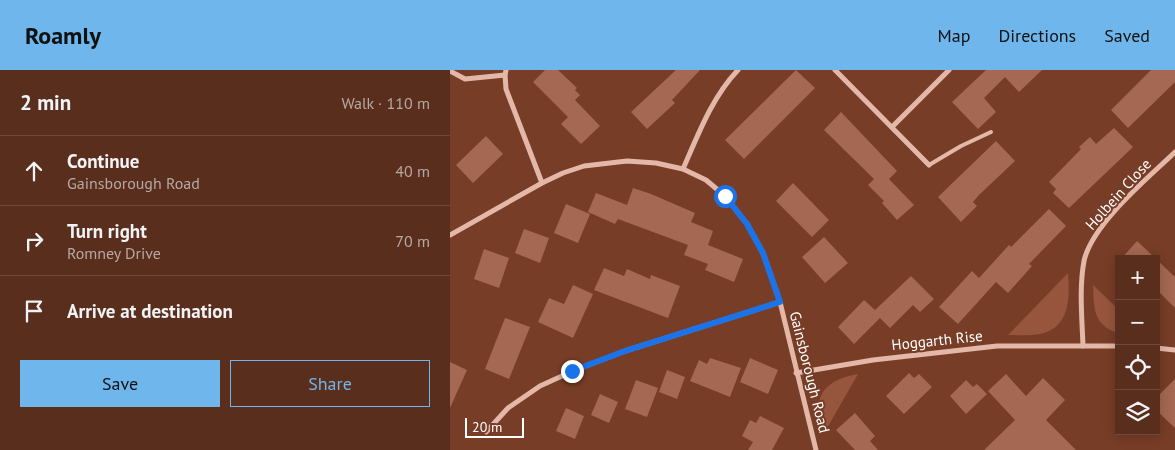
<!DOCTYPE html>
<meta charset="utf-8">
<style>
:root{--surface:#5a2e1c;--page:#633a29;--text:#f1f3f6;--muted:#b8a8a3;--line:#6f4a3b;--accent:#6eb6eb}
body{margin:0;font-family:"PT Sans",sans-serif;background:var(--page);color:var(--text)}
.controls{position:absolute;right:15px;bottom:15px;display:grid;overflow:hidden;border-radius:0px;box-shadow:0 2px 12px #0003}
.controls button{width:45px;height:45px;display:grid;place-items:center;padding:0;border:0;border-bottom:1px solid var(--line);background:var(--surface);color:var(--text);font:25px sans-serif}
.scale{position:absolute;left:15px;bottom:12px;width:59px;box-sizing:border-box;padding-left:5px;border:2px solid #fff;border-top:0;font-size:14px;line-height:18px;white-space:nowrap;color:#fff;-webkit-text-stroke:4px #783d26;paint-order:stroke}
.stop{position:absolute;width:15px;height:15px;margin:-11px;border:4px solid #1a73e8;border-radius:50%;background:#fff}
.stop.end{background:#1a73e8;border-color:#fff;box-shadow:0 1px 5px #0008}
.list{margin:0;padding:0;list-style:none}
h2{display:flex;justify-content:space-between;align-items:center;height:65px;margin:0;padding:0 20px;font-size:21px}
h2 small{font-size:16px;font-weight:400;color:var(--muted)}
.list li{display:grid;grid-template-columns:32px 1fr auto;gap:15px;align-items:center;box-sizing:border-box;height:70px;padding:0 20px;border-top:1px solid var(--line)}
.list b{display:block;font-size:19px;white-space:nowrap}
.list p{margin:0;font-size:16px;white-space:nowrap;color:var(--muted)}
.list em{font-size:16px;font-style:normal;color:var(--muted)}
.actions{display:flex;gap:10px;padding:15px 20px}
.actions a{flex:1;padding:11px 0;border:1px solid var(--accent);border-radius:0px;text-align:center;font-size:18px;color:var(--accent)}
.actions .main{background:var(--accent);color:#111}
.icon{flex:none;width:28px;height:28px;fill:none;stroke:currentColor;stroke-width:2;stroke-linecap:round;stroke-linejoin:round}
.map{position:relative;flex:none;width:725px;height:380px;overflow:hidden}
header{display:flex;align-items:center;gap:30px;box-sizing:border-box;height:70px;padding:0 25px;background:var(--accent);color:#111}
header strong{font-size:24px}
nav{display:flex;gap:28px;margin-inline-start:auto;font-size:18px}
main{display:flex}
aside{flex:1;background:var(--surface)}
.map>svg:first-child{display:block}
.green{fill:#97553d}
.building{fill:#a46853}
.lines{fill:none;stroke-linecap:round;stroke-linejoin:round}
.service{stroke:#e3b8a9;stroke-width:4}
.minor{stroke:#e3b8a9;stroke-width:5}
.route{stroke:#1a73e8;stroke-width:6}
.labels{text-anchor:middle;dominant-baseline:central;stroke-width:4;stroke-linejoin:round;paint-order:stroke}
.street-label{font-size:15px;fill:#fff;stroke:#783d26}
</style>
<header>
<strong>Roamly</strong>
<nav><a>Map</a><a>Directions</a><a>Saved</a></nav>
</header>
<main>
<aside>
<h2>2 min<small>Walk · 110 m</small></h2>
<ul class="list">
<li><svg class="icon" aria-label="ahead" viewBox="0 0 24 24"><path d="M12 20V5M6 11l6-6 6 6"/></svg><div><b>Continue</b><p>Gainsborough Road</p></div><em>40 m</em></li>
<li><svg class="icon" aria-label="right" viewBox="0 0 24 24"><path d="M7 20v-9h11M14 6l5 5-5 5"/></svg><div><b>Turn right</b><p>Romney Drive</p></div><em>70 m</em></li>
<li><svg class="icon" aria-label="arrive" viewBox="0 0 24 24"><path d="M6 21V4h12l-3 4 3 4H6"/></svg><div><b>Arrive at destination</b></div></li>
</ul>
<div class="actions"><a class="main">Save</a><a>Share</a></div>
</aside>
<div class="map">
<svg width="725" height="380" viewBox="0 0 725 380">
<rect width="100%" height="100%" fill="#783d26"/>
<g class="green">
<path d="M618,203C620,228 620,258 590,264C580,266 568,265 558,265Z"/>
<path d="M643,215L669,240V264C643,254 644,240 643,215Z"/>
<path d="M408,304L376,360C374,353 371,347 370,341C365,317 389,307 408,304Z"/>
</g>
<g class="building">
<path d="M95,0H108L127,18L125,20L130,25L125,30L150,56L131,74L111,54L118,47L83,12Z"/>
<path d="M226,0H250L222,30L225,33L197,59L181,42Z"/>
<path d="M346,0L365,18L294,89L275,70Z"/>
<path d="M536,0H592L569,22L555,7L534,28L546,42L528,59L502,32Z"/>
<path d="M701,0H725V12L678,58L661,40Z"/>
<path d="M391,42L447,101L439,109L464,135L447,150L432,133L434,131L418,115L424,109L374,60Z"/>
<path d="M664,58L683,77L619,138L603,123L606,119L599,112L631,79L629,77L640,67L646,74Z"/>
<path d="M36,66L53,84L23,113L6,95Z"/>
<path d="M546,71L565,91L529,125L523,132L527,136L511,152L488,127Z"/>
<path d="M343,113L379,150L362,167L326,131Z"/>
<path d="M183,118L201,124L245,143L241,152L263,161L258,175L293,189L284,212L255,200L258,194L234,185L238,175L168,149L165,154L138,142L146,123L177,135Z"/>
<path d="M116,134L140,144L128,173L104,163Z"/>
<path d="M599,139L616,156L579,194L582,196L558,223L546,212L508,254L489,237L522,201L529,208L559,175L561,177Z"/>
<path d="M74,159L99,168L90,193L65,183Z"/>
<path d="M374,167L398,193L375,213L352,187Z"/>
<path d="M687,171L706,189H671Z"/>
<path d="M34,179L59,188L49,218L24,209Z"/>
<path d="M706,189L725,207V238L706,219Z"/>
<path d="M154,198L174,206L177,199L200,209L201,205L230,216L218,248L144,220Z"/>
<path d="M461,206L484,229L470,242L463,235L440,258L430,248L404,274L388,257L414,230L425,240Z"/>
<path d="M123,215L143,224L123,268L88,252L99,228L114,234Z"/>
<path d="M55,248L80,257L59,309L35,299Z"/>
<path d="M260,288L291,298L280,327L240,311L249,290L257,294Z"/>
<path d="M300,288L328,300L318,324L290,312Z"/>
<path d="M0,292L17,300L0,338Z"/>
<path d="M217,300L235,307L227,329L209,322Z"/>
<path d="M459,303L464,308L469,304L482,317L454,344L436,326Z"/>
<path d="M556,304L576,326L593,308L615,330L596,350L626,380H534L565,350L538,321Z"/>
<path d="M725,309V358L706,340V328Z"/>
<path d="M186,310L208,318L197,347L175,339Z"/>
<path d="M516,310L523,317L527,314L537,324L516,344L500,326Z"/>
<path d="M150,324L168,332L159,353L141,345Z"/>
<path d="M116,338L134,346L125,369L106,361Z"/>
<path d="M405,343L425,366L420,371L428,380H405L386,360Z"/>
<path d="M310,346L334,358L322,380H298L303,372L292,366L300,350L306,353Z"/>
</g>
<g class="lines">
<path class="service" d="M479,95L511,76L541,62"/>
<g class="minor">
<path d="M56,0L55,5L56,19L92,113"/>
<path d="M385,0L479,95"/>
<path d="M0,1L15,9L55,5"/>
<path d="M442,57L499,0"/>
<path d="M233,99C248,65 262,27 288,0"/>
<path d="M0,165L92,113L113,103L134,96L177,91L206,93L233,99L256,110L275,126L297,154L313,183L330,232L366,380"/>
<path d="M633,276C632,248 629,218 634,191C642,154 698,108 725,82"/>
<path d="M706,278L725,280"/>
<path d="M346,303L423,290L547,276H669"/>
<path d="M36,362L58,338L90,316L123,301L175,281L330,232"/>
</g>
</g>
<g class="lines">
<path class="route" d="M122,301L175,281L330,232L313,183L297,154L275,126"/>
</g>
<g class="labels">
<g class="street-label">
<text transform="translate(668 124) rotate(-48)">Holbein Close</text>
<text transform="translate(487 270) rotate(-6)">Hoggarth Rise</text>
<text transform="translate(360 302) rotate(76)">Gainsborough Road</text>
</g>
</g>
</svg>
<div class="controls">
<button>+</button>
<button>−</button>
<button><svg class="icon" aria-label="locate" viewBox="0 0 24 24"><circle cx="12" cy="12" r="6"/><path d="M12 2v4M12 18v4M2 12h4M18 12h4"/></svg></button>
<button><svg class="icon" aria-label="layers" viewBox="0 0 24 24"><path d="M12 4l9 5-9 5-9-5zM3 14l9 5 9-5"/></svg></button>
</div>
<div class="scale">20 m</div>
<div class="stop" style="left:275px;top:126px"></div>
<div class="stop end" style="left:122px;top:301px"></div>
</div>
</main>
